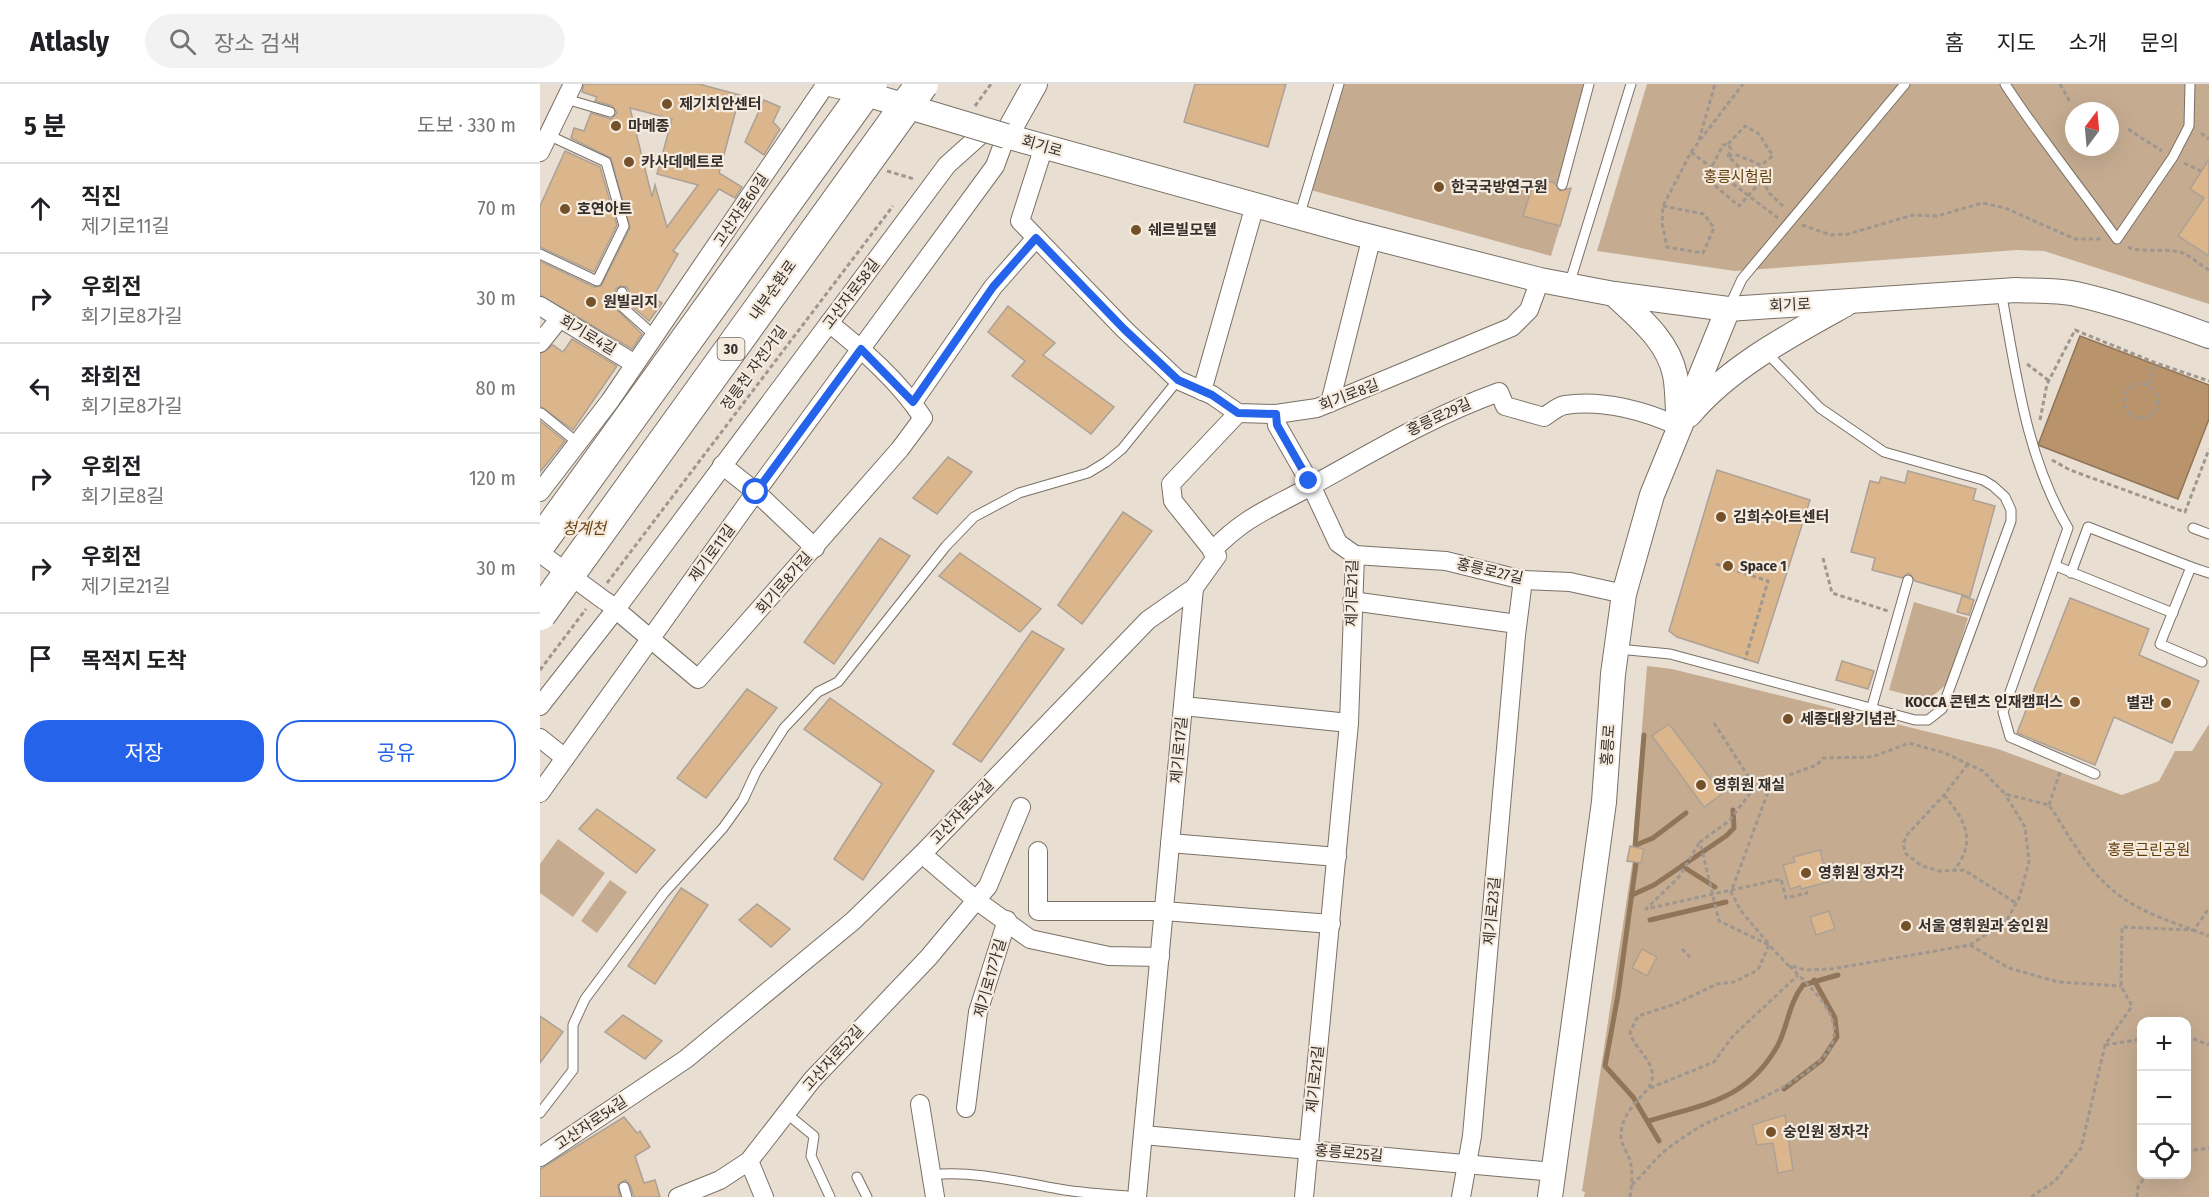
<!DOCTYPE html>
<html lang="ko">
<meta charset="utf-8">
<style>
:root{--surface:#fff;--page:#f2f2f2;--text:#202124;--muted:#757577;--line:#e0e0e0;--accent:#2563eb}
body{margin:0;font-family:"Fira Sans Condensed","Noto Sans KR",sans-serif;background:var(--page);color:var(--text)}
.controls{position:absolute;right:18px;bottom:18px;display:grid;overflow:hidden;border-radius:12px;box-shadow:0 6px 24px #0002}
.controls button{width:54px;height:54px;display:grid;place-items:center;padding:0;border:0;border-bottom:2px solid var(--line);background:var(--surface);color:var(--text);font:30px sans-serif}
.compass{position:absolute;left:1525px;top:18px;width:54px;height:54px;border-radius:50%;background:var(--surface);box-shadow:0 6px 24px #0002;rotate:16deg}
.stop{position:absolute;width:18px;height:18px;margin:-14px;border:4px solid #2563eb;border-radius:50%;background:#fff}
.stop.end{background:#2563eb;border-color:#fff;box-shadow:0 2px 6px #0008}
.list{margin:0;padding:0;list-style:none}
h2{display:flex;justify-content:space-between;align-items:center;height:78px;margin:0;padding:0 24px;font-size:26px}
h2 small{font-size:20px;font-weight:400;color:var(--muted)}
.list li{display:grid;grid-template-columns:39px 1fr auto;gap:18px;align-items:center;box-sizing:border-box;height:90px;padding:0 24px;border-top:2px solid var(--line)}
.list b{display:block;font-size:22px;white-space:nowrap}
.list p{margin:0;font-size:20px;white-space:nowrap;color:var(--muted)}
.list em{font-size:20px;font-style:normal;color:var(--muted)}
.actions{display:flex;gap:12px;padding:18px 24px}
.actions a{flex:1;padding:14px 0;border:2px solid var(--accent);border-radius:24px;text-align:center;font-size:21px;color:var(--accent)}
.actions .main{background:var(--accent);color:#fff}
.icon{flex:none;width:33px;height:33px;fill:none;stroke:currentColor;stroke-width:2;stroke-linecap:round;stroke-linejoin:round}
.map{position:relative;flex:none;width:1669px;height:1113px;overflow:hidden}
header{display:flex;align-items:center;gap:36px;box-sizing:border-box;height:84px;padding:0 30px;background:var(--surface);border-bottom:2px solid var(--line)}
header strong{font-size:28px}
nav{display:flex;gap:33px;margin-inline-start:auto;font-size:21px}
.search{width:420px;height:54px;background:var(--page);display:flex;align-items:center;gap:15px;box-sizing:border-box;padding:0 21px;border-radius:33px;color:var(--muted);font-size:22px}
main{display:flex}
aside{flex:1;background:var(--surface)}
.map>svg:first-child{display:block}
.green{fill:#c5ac91;fill-rule:evenodd}
.water{fill:#b8936b;stroke:#917558;stroke-width:1.5}
.pier{fill:#e9ded2}
.lines{fill:none;stroke-linecap:round;stroke-linejoin:round}
.stream{stroke:#917558;stroke-width:5}
.building{fill:#dbb58b;stroke:#aca196;stroke-width:1.5;fill-rule:evenodd}
.lane-casing{stroke:#7a7065;stroke-width:11}
.street-casing{stroke:#7a7065;stroke-width:20}
.secondary-casing{stroke:#7a7065;stroke-width:26}
.path{stroke:#9f968e;stroke-width:3;stroke-dasharray:4.5 3;stroke-linecap:butt}
.lane{stroke:#fff;stroke-width:9}
.street{stroke:#fff;stroke-width:18}
.secondary{stroke:#fff;stroke-width:24}
.street-bridge-casing{stroke:#7a7065;stroke-width:20;stroke-linecap:butt}
.secondary-bridge-casing{stroke:#7a7065;stroke-width:26;stroke-linecap:butt}
.highway-bridge-casing{stroke:#7a7065;stroke-width:34;stroke-linecap:butt}
.street-bridge{stroke:#fff;stroke-width:18}
.secondary-bridge{stroke:#fff;stroke-width:24}
.highway-bridge{stroke:#fff;stroke-width:32}
.route{stroke:#2563eb;stroke-width:8}
.poi-dot{fill:#745129;stroke:#f6ebdf;stroke-width:2}
.labels{text-anchor:middle;dominant-baseline:central;stroke-width:4.5;stroke-linejoin:round;paint-order:stroke}
.shield{fill:#f6ebdf;stroke:#6f6862;stroke-width:1.5}
.shield-label{font-size:14px;font-weight:bold;fill:#35302c}
.poi-label{font-size:15px;font-weight:bold;fill:#35302c;stroke:#f6ebdf;text-anchor:start}
.street-label{font-size:15px;fill:#35302c;stroke:#f6ebdf}
.park-label{font-size:15px;fill:#623d09;stroke:#f6ebdf}
.water-label{font-size:16px;font-style:italic;fill:#6a4413;stroke:#f6ebdf}
</style>
<header>
<strong>Atlasly</strong>
<div class="search"><svg class="icon" aria-label="search" viewBox="0 0 24 24"><circle cx="10" cy="10" r="6"/><path d="M15 15l6 6"/></svg>장소 검색</div>
<nav><a>홈</a><a>지도</a><a>소개</a><a>문의</a></nav>
</header>
<main>
<aside>
<h2>5 분<small>도보 · 330 m</small></h2>
<ul class="list">
<li><svg class="icon" aria-label="ahead" viewBox="0 0 24 24"><path d="M12 20V5M6 11l6-6 6 6"/></svg><div><b>직진</b><p>제기로11길</p></div><em>70 m</em></li>
<li><svg class="icon" aria-label="right" viewBox="0 0 24 24"><path d="M7 20v-9h11M14 6l5 5-5 5"/></svg><div><b>우회전</b><p>회기로8가길</p></div><em>30 m</em></li>
<li><svg class="icon" aria-label="left" viewBox="0 0 24 24"><path d="M17 20v-9H6M10 6l-5 5 5 5"/></svg><div><b>좌회전</b><p>회기로8가길</p></div><em>80 m</em></li>
<li><svg class="icon" aria-label="right" viewBox="0 0 24 24"><path d="M7 20v-9h11M14 6l5 5-5 5"/></svg><div><b>우회전</b><p>회기로8길</p></div><em>120 m</em></li>
<li><svg class="icon" aria-label="right" viewBox="0 0 24 24"><path d="M7 20v-9h11M14 6l5 5-5 5"/></svg><div><b>우회전</b><p>제기로21길</p></div><em>30 m</em></li>
<li><svg class="icon" aria-label="arrive" viewBox="0 0 24 24"><path d="M6 21V4h12l-3 4 3 4H6"/></svg><div><b>목적지 도착</b></div></li>
</ul>
<div class="actions"><a class="main">저장</a><a>공유</a></div>
</aside>
<div class="map">
<svg width="1669" height="1113" viewBox="0 0 1669 1113">
<rect width="100%" height="100%" fill="#e9ded2"/>
<g class="green">
<path d="M799,0H1049L1022,101L995,94L983,132L1020,142L1011,172L767,105Z"/>
<path d="M1107,0H1669V220L1504,167L1477,166L1195,187L1057,167ZM1534,27H1570V63H1534Z"/>
<path d="M1374,518L1428,534L1408,599L1388,616L1349,606Z"/>
<path d="M1107,582L1132,585L1458,665L1582,711L1619,697L1635,667H1652L1669,640V1113H1044L1045,1108L1042,1107L1095,762L1093,757ZM1602,938H1646V1090H1602Z"/>
<path d="M18,755L65,789L33,833L0,809V780Z"/>
<path d="M70,796L87,808L57,849L41,837Z"/>
</g>
<path class="water" d="M1540,252L1669,301V335L1638,415L1498,361Z"/>
<path class="pier" d="M352,0H383L348,47L365,54L0,562V439L297,29L324,40Z"/>
<g class="lines">
<g class="stream">
<path d="M1096,761L1113,754L1146,729"/>
<path d="M1095,763L1104,651"/>
<path d="M1096,779L1078,911L1065,982L1093,1013L1119,1057"/>
<path d="M1142,782L1175,803"/>
<path d="M1092,811L1114,801L1186,752L1194,744L1193,726"/>
<path d="M1110,836L1186,818"/>
<path d="M1244,1005L1282,976L1297,953L1295,934L1274,896"/>
<path d="M1109,1037C1163,1020 1207,1017 1238,961C1248,941 1249,919 1263,901L1298,891"/>
</g>
</g>
<g class="building">
<path d="M44,0H159L200,11L179,89L202,103L195,114L179,105L133,167L138,170L113,213L122,219L109,237L86,217L89,207L87,203L80,202L76,205L72,221L102,250L92,265L0,211V177L54,203L61,202L90,144L71,74L31,54L34,44L44,47L51,29L71,35L77,29L72,22L55,17L57,13L42,8ZM90,24L132,35L117,90L158,101L127,143L115,101L112,113Z"/>
<path d="M655,0H746L728,63L644,38Z"/>
<path d="M224,16L240,23L233,38L240,45L224,71L205,58Z"/>
<path d="M25,67L60,83L77,141L54,188L0,163V122Z"/>
<path d="M1669,75V172L1638,152L1664,114L1650,105Z"/>
<path d="M995,94L1015,99L1020,107L1031,104L1020,142L983,132Z"/>
<path d="M468,222L515,259L503,271L574,323L551,350L472,292L485,277L448,248Z"/>
<path d="M32,255L77,282L33,346L0,322V270L13,261L23,268Z"/>
<path d="M0,337L25,357L0,388Z"/>
<path d="M408,373L432,388L397,430L373,414Z"/>
<path d="M1177,386L1270,416L1218,579L1137,553L1129,547Z"/>
<path d="M1368,387L1436,405L1433,416L1455,422L1430,513L1375,497L1369,489L1362,494L1332,486L1335,474L1311,468L1330,397L1339,399L1341,393L1365,399Z"/>
<path d="M583,428L612,447L542,540L518,521Z"/>
<path d="M340,454L370,472L294,580L264,558Z"/>
<path d="M420,469L501,525L480,548L399,492Z"/>
<path d="M1422,512L1434,516L1429,531L1417,528Z"/>
<path d="M1530,514L1609,545L1599,571L1659,597L1632,659L1574,633L1555,681L1477,649Z"/>
<path d="M492,547L524,565L441,678L413,660Z"/>
<path d="M1302,577L1334,587L1328,605L1296,596Z"/>
<path d="M207,605L237,624L166,714L137,694Z"/>
<path d="M290,614L394,687L323,796L294,775L342,700L264,645Z"/>
<path d="M1129,640L1182,710L1164,723L1112,652Z"/>
<path d="M57,725L115,766L96,789L39,745Z"/>
<path d="M1090,762L1104,765L1101,779L1087,777Z"/>
<path d="M1280,766L1288,798L1261,805L1260,802L1250,805L1243,781L1255,778L1253,773Z"/>
<path d="M141,804L168,821L115,900L88,882Z"/>
<path d="M217,820L250,845L231,863L199,836Z"/>
<path d="M1289,827L1295,845L1276,851L1270,833Z"/>
<path d="M1102,865L1117,873L1107,892L1092,884Z"/>
<path d="M83,931L122,957L105,975L65,948Z"/>
<path d="M0,932L23,948L0,979Z"/>
<path d="M1245,1031L1253,1086L1238,1089L1233,1059L1217,1061L1212,1041Z"/>
<path d="M84,1033L97,1049L100,1047L110,1063L95,1072L104,1099L115,1096L120,1113H94L90,1101L85,1096L78,1101L80,1113H0V1085Z"/>
</g>
<g class="lines">
<defs>
<g id="lane">
<path d="M1465,0C1500,54 1540,103 1577,155L1633,73L1649,42L1650,0"/>
<path d="M26,15L70,28"/>
<path d="M1022,101L1049,0"/>
<path d="M759,133L799,0"/>
<path d="M0,170L57,197L84,142L66,78L8,51"/>
<path d="M1029,201L1091,0"/>
<path d="M1461,207C1476,288 1486,373 1528,444L1463,628L1470,653L1555,690"/>
<path d="M82,208L78,219L115,252"/>
<path d="M1189,223L1202,195L1365,0"/>
<path d="M1,329L38,359"/>
<path d="M1653,444L1669,450"/>
<path d="M1516,482L1633,529"/>
<path d="M1651,483L1669,489"/>
<path d="M1531,489L1548,443L1651,483L1620,560L1662,578"/>
<path d="M1078,565L1130,570L1375,636H1388L1402,625L1471,437V426L1465,413L1453,402L1443,396L1344,368L1280,324L1226,268"/>
<path d="M1331,626L1368,496"/>
<path d="M0,1029L33,986V941L45,915L124,809L183,744L203,716L216,688L244,644L278,608L298,598L406,462L434,433L479,409L548,389L566,378L582,365L638,296"/>
<path d="M246,1029L274,1052L271,1072L290,1113"/>
<path d="M391,1091C434,1086 478,1098 519,1105C545,1110 572,1110 597,1113"/>
<path d="M317,1093L327,1113"/>
<path d="M84,1103L87,1113"/>
</g>
<g id="street">
<path d="M504,62L480,137L584,245L638,296L672,311L698,329L736,330L777,324L972,243L989,226L1000,196"/>
<path d="M0,68L33,0"/>
<path d="M0,222L95,280"/>
<path d="M0,259L20,234"/>
<path d="M662,307L715,121"/>
<path d="M373,318L453,203L496,154"/>
<path d="M790,319L832,152"/>
<path d="M736,330L737,341L769,397L798,459L815,471"/>
<path d="M182,381L216,408L275,464"/>
<path d="M0,408L70,317L286,0"/>
<path d="M672,467C707,431 730,425 771,402C833,368 892,332 959,308L965,322L1004,333C1010,329 1018,322 1025,321C1062,315 1106,327 1140,343"/>
<path d="M815,471L906,477L983,496L1030,498L1084,510"/>
<path d="M812,517L977,540"/>
<path d="M67,518L158,595L360,365L383,334C359,297 323,266 289,239"/>
<path d="M0,622L76,525L407,81L446,46"/>
<path d="M643,622L809,639"/>
<path d="M0,654L25,674"/>
<path d="M0,709L207,420L455,82L466,52"/>
<path d="M630,759L797,773"/>
<path d="M498,767V827H624L791,840"/>
<path d="M382,770L436,816L490,855L569,872L620,873"/>
<path d="M380,1020L395,1113"/>
<path d="M426,1024L438,928L467,836"/>
<path d="M603,1051L1014,1088"/>
<path d="M0,1073L146,975L313,837L382,770L608,536L654,504L677,472L633,417L631,400L698,329"/>
<path d="M209,1077L224,1113"/>
<path d="M138,1113L180,1096L209,1077L272,996L389,873L448,802L481,723"/>
<path d="M597,1113L654,504"/>
<path d="M764,1113L809,639L815,471"/>
<path d="M921,1113L932,1052L976,551L983,496"/>
</g>
<g id="secondary">
<path d="M290,0L306,4"/>
<path d="M495,0L466,52L812,148L1000,196L1074,210L1188,225L1476,206C1496,207 1517,206 1536,210C1581,220 1626,236 1669,252"/>
<path d="M1074,210C1098,233 1128,256 1135,291C1138,306 1137,322 1139,337"/>
<path d="M1149,331C1189,283 1252,250 1306,220"/>
<path d="M1010,1113L1064,718L1073,590L1084,510L1112,411L1188,225"/>
</g>
</defs>
<use href="#lane" class="lane-casing"/>
<use href="#street" class="street-casing"/>
<use href="#secondary" class="secondary-casing"/>
<g class="path">
<path d="M1520,0L1530,18"/>
<path d="M435,22L451,0"/>
<path d="M1588,45L1622,67"/>
<path d="M1661,49L1669,55"/>
<path d="M1159,56L1175,0"/>
<path d="M1188,60L1205,42L1219,50L1233,72L1221,81"/>
<path d="M1151,68L1238,134"/>
<path d="M1188,72L1197,71L1221,81L1223,95L1199,122L1166,94L1183,61L1188,60L1191,65L1188,72L1198,82L1191,98"/>
<path d="M1644,79L1661,87"/>
<path d="M347,87L374,95"/>
<path d="M1223,95L1228,108L1245,124"/>
<path d="M1123,122L1164,130L1174,144L1163,169L1127,163L1122,139L1123,122L1151,68L1203,0"/>
<path d="M1262,141L1291,151L1308,150L1373,131L1397,132L1442,119L1465,124L1535,155H1563"/>
<path d="M1588,163C1599,169 1625,164 1640,168C1650,171 1660,181 1669,186"/>
<path d="M1487,280L1508,296"/>
<circle cx="1601" cy="317" r="17"/>
<path d="M1608,300L1616,279"/>
<path d="M1500,336L1507,300L1535,246L1616,279L1669,297"/>
<path d="M1512,376L1530,386L1645,428L1669,365"/>
<path d="M1283,474L1292,509L1348,527"/>
<path d="M1176,480L1228,497L1205,576"/>
<path d="M67,499L353,122"/>
<path d="M0,586L46,525"/>
<path d="M1174,639L1215,703L1277,681L1283,674L1332,673L1369,659L1405,669L1443,687L1465,710L1509,721C1527,748 1544,781 1569,803C1596,828 1636,839 1669,852"/>
<path d="M1428,680L1404,711L1367,751L1363,760L1366,770L1382,782L1399,787L1424,786L1476,819"/>
<path d="M1215,703L1189,737L1160,758L1179,837L1229,861L1248,881L1265,886L1291,885L1430,861L1467,836L1479,814L1489,778L1485,743L1465,710"/>
<path d="M1404,711C1425,736 1437,756 1415,785"/>
<path d="M1509,721L1520,688"/>
<path d="M1159,759L1139,793L1106,825L1241,795L1246,814L1267,809L1265,804"/>
<path d="M1228,859L1201,827L1191,808L1232,697"/>
<path d="M1430,861L1469,884L1518,898L1581,902"/>
<path d="M1142,865L1150,873"/>
<path d="M1646,952L1669,961"/>
<path d="M1565,961L1602,955"/>
<path d="M1110,1004L1174,978L1192,953L1258,891"/>
<path d="M1646,1067L1669,1064"/>
<path d="M1092,1101C1106,1088 1118,1070 1134,1060C1144,1053 1155,1045 1165,1040C1195,1025 1290,991 1294,952C1298,925 1265,899 1249,881"/>
<path d="M1090,1113C1092,1101 1093,1088 1090,1076C1087,1068 1080,1059 1081,1050C1083,1018 1117,1009 1112,987C1107,969 1095,966 1090,948L1098,932L1135,920L1177,900L1194,898L1218,886L1229,861"/>
<path d="M1491,1113L1515,1097L1541,1064L1565,961L1592,922L1581,902L1582,843L1654,846L1669,824"/>
<path d="M1597,1113L1598,1103L1607,1090"/>
</g>
<use href="#lane" class="lane"/>
<use href="#street" class="street"/>
<use href="#secondary" class="secondary"/>
<defs>
<path id="street-bridge" d="M0,469L65,517"/>
<path id="secondary-bridge" d="M306,4L466,52"/>
<g id="highway-bridge">
<path d="M0,459L331,0"/>
<path d="M0,530L382,0"/>
</g>
</defs>
<use href="#street-bridge" class="street-bridge-casing"/>
<use href="#secondary-bridge" class="secondary-bridge-casing"/>
<use href="#highway-bridge" class="highway-bridge-casing"/>
<use href="#street-bridge" class="street-bridge"/>
<use href="#secondary-bridge" class="secondary-bridge"/>
<use href="#highway-bridge" class="highway-bridge"/>
</g>
<g class="lines">
<path class="route" d="M216,408L321,265L373,318L453,203L496,154L584,245L638,296L672,311L698,329L736,330L737,341L769,397"/>
</g>
<g class="poi-dot">
<circle cx="127" cy="20" r="6"/>
<circle cx="76" cy="42" r="6"/>
<circle cx="89" cy="78" r="6"/>
<circle cx="899" cy="103" r="6"/>
<circle cx="25" cy="125" r="6"/>
<circle cx="596" cy="146" r="6"/>
<circle cx="51" cy="218" r="6"/>
<circle cx="1181" cy="433" r="6"/>
<circle cx="1188" cy="482" r="6"/>
<circle cx="1535" cy="618" r="6"/>
<circle cx="1626" cy="619" r="6"/>
<circle cx="1248" cy="635" r="6"/>
<circle cx="1161" cy="701" r="6"/>
<circle cx="1266" cy="789" r="6"/>
<circle cx="1366" cy="842" r="6"/>
<circle cx="1231" cy="1048" r="6"/>
</g>
<g class="labels">
<rect class="shield" x="177.5" y="254" width="27" height="22" rx="4.5"/>
<g class="shield-label">
<text x="191" y="265">30</text>
</g>
<g class="poi-label">
<text x="139" y="20">제기치안센터</text>
<text x="88" y="42">마메종</text>
<text x="101" y="78">카사데메트로</text>
<text x="911" y="103">한국국방연구원</text>
<text x="37" y="125">호연아트</text>
<text x="608" y="146">쉐르빌모텔</text>
<text x="63" y="218">원빌리지</text>
<text x="1193" y="433">김희수아트센터</text>
<text x="1200" y="482">Space 1</text>
<text x="1523" y="618" text-anchor="end">KOCCA 콘텐츠 인재캠퍼스</text>
<text x="1614" y="619" text-anchor="end">별관</text>
<text x="1260" y="635">세종대왕기념관</text>
<text x="1173" y="701">영휘원 재실</text>
<text x="1278" y="789">영휘원 정자각</text>
<text x="1378" y="842">서울 영휘원과 숭인원</text>
<text x="1243" y="1048">숭인원 정자각</text>
</g>
<g class="street-label">
<text transform="translate(502 62) rotate(16)">회기로</text>
<text transform="translate(201 126) rotate(-56)">고산자로60길</text>
<text transform="translate(233 206) rotate(-55)">내부순환로</text>
<text transform="translate(311 210) rotate(-53)">고산자로58길</text>
<text transform="translate(1250 221) rotate(-3)">회기로</text>
<text transform="translate(48 251) rotate(31)">회기로4길</text>
<text transform="translate(214 284) rotate(-54)">정릉천 자전거길</text>
<text transform="translate(809 311) rotate(-21)">회기로8길</text>
<text transform="translate(899 333) rotate(-25)">홍릉로29길</text>
<text transform="translate(172 469) rotate(-54)">제기로11길</text>
<text transform="translate(950 487) rotate(13)">홍릉로27길</text>
<text transform="translate(244 499) rotate(-49)">회기로8가길</text>
<text transform="translate(812 509) rotate(-89)">제기로21길</text>
<text transform="translate(1068 661) rotate(-86)">홍릉로</text>
<text transform="translate(639 666) rotate(-85)">제기로17길</text>
<text transform="translate(422 728) rotate(-46)">고산자로54길</text>
<text transform="translate(952 827) rotate(-85)">제기로23길</text>
<text transform="translate(450 894) rotate(-74)">제기로17가길</text>
<text transform="translate(293 974) rotate(-48)">고산자로52길</text>
<text transform="translate(775 995) rotate(-84)">제기로21길</text>
<text transform="translate(51 1039) rotate(-34)">고산자로54길</text>
<text transform="translate(809 1069) rotate(5)">홍릉로25길</text>
</g>
<g class="park-label">
<text x="1198" y="93">홍릉시험림</text>
<text x="1609" y="766">홍릉근린공원</text>
</g>
<g class="water-label">
<text x="44" y="444">청계천</text>
</g>
</g>
</svg>
<div class="controls">
<button>+</button>
<button>−</button>
<button><svg class="icon" aria-label="locate" viewBox="0 0 24 24"><circle cx="12" cy="12" r="6"/><path d="M12 2v4M12 18v4M2 12h4M18 12h4"/></svg></button>
</div>
<svg class="compass" viewBox="-18 -18 36 36"><path d="M0-13l5 13h-10z" fill="#e53935"/><path d="M0 13l5-13h-10z" fill="#757577"/></svg>
<div class="stop" style="left:216px;top:408px"></div>
<div class="stop end" style="left:769px;top:397px"></div>
</div>
</main>
